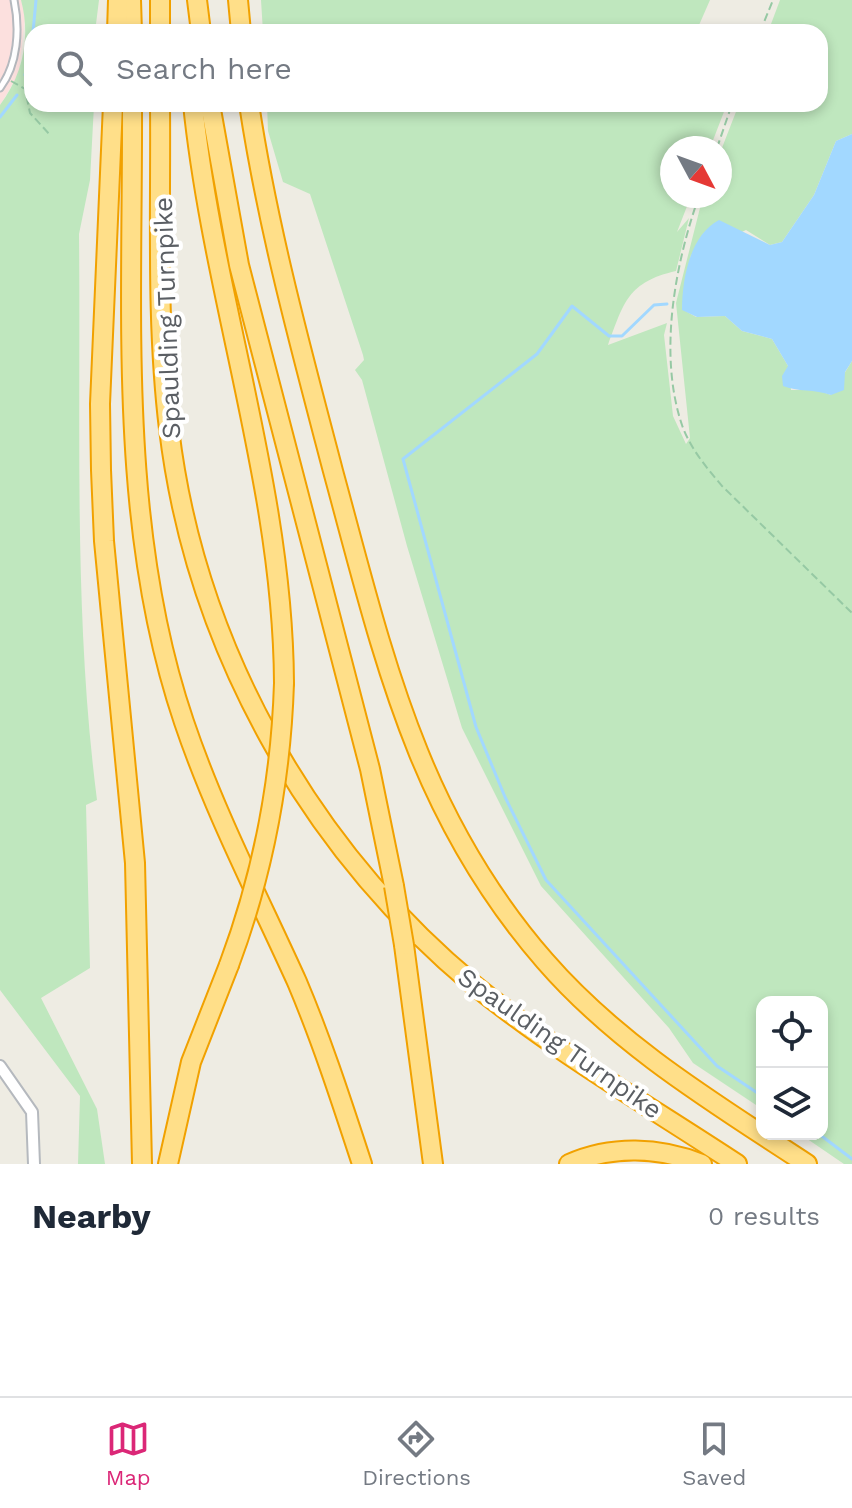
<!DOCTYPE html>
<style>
:root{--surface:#fff;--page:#f2f2f3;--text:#1f2937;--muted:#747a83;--line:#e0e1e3;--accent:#db2777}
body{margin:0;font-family:"Work Sans",sans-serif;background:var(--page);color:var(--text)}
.controls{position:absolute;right:24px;bottom:24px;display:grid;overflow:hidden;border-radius:16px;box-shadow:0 4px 12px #0003}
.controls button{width:72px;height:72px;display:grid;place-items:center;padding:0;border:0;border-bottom:2px solid var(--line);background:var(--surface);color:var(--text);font:40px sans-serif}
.compass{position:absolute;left:660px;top:136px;width:72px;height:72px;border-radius:50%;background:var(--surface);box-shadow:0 4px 12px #0003;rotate:131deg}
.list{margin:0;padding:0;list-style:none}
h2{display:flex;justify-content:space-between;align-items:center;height:104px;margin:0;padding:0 32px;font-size:34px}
h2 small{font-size:26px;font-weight:400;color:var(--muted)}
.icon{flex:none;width:44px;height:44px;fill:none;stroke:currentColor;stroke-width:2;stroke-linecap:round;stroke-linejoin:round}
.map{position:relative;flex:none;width:852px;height:1164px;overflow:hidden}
.search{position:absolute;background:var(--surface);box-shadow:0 4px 12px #0003;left:24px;right:24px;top:24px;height:88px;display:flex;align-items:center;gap:20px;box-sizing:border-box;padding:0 28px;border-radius:24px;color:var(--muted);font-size:30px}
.sheet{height:232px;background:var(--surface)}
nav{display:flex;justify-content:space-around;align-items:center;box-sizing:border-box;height:112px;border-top:2px solid var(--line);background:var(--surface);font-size:22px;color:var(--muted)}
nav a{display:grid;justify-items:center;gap:4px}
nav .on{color:var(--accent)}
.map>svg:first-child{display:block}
.medical{fill:#fce0de}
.green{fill:#bfe7be}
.water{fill:#a2d8ff}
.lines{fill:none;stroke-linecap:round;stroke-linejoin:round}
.stream{stroke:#a2d8ff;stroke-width:3}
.lane-casing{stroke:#b5b9be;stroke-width:9}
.street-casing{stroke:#b5b9be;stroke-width:14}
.highway-casing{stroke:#f1a100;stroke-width:22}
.path{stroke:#96c9a4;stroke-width:2;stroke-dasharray:8 4;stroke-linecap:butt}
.lane{stroke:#fff;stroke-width:5}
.street{stroke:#fff;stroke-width:10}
.highway{stroke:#ffdf89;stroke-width:18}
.highway-bridge-casing{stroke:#f1a100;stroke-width:22;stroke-linecap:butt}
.highway-bridge{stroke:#ffdf89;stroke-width:18}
.labels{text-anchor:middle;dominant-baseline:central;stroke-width:8;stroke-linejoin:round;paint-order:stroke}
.street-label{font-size:26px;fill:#5b5f64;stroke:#fff}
</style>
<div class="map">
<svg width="852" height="1164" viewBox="0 0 852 1164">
<rect width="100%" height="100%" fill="#eeece3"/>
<path class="medical" d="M0,0H21L25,17L19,73L0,105Z"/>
<g class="green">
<path d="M21,0H99L95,32H32V104L94,105L90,180L79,234C81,422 73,614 97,800L86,805L90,968L41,998L97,1109L105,1164H78L80,1096L0,990V105C23,75 31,37 21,0Z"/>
<path d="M261,0H710L696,32H263Z"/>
<path d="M780,0H852V134L836,141L814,195L782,242L770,245L746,230L691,255L682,309L696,317L725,316L742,331L772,339L788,366L791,390H817L831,395L852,361V1164H844L800,1134H822V1002H762V1109L693,1063L669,1028L541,886L462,728L407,546L362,380L355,370L364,360L363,355L310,194L283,182L268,131L267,104H727L710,148H672V196H691L677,232L689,218L676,271C628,282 624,302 608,345L667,323L664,335L673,416L686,444L690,438L676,303L703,196H720V153L739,104H820V32H768Z"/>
</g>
<path class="water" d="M852,134V361L845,372L844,390L831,395C815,389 797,392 783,386L782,376L788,366L772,339L742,331L725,316L697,317L682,310C682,279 690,235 719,220L770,245L782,242L814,195L836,141Z"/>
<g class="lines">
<g class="stream">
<path d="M33,32L36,0"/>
<path d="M25,75L32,48"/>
<path d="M0,117L17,95"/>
<path d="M667,304L654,305L622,336H609L572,306L537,354L403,459L476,727L505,797L546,880L717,1066L762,1096"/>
<path d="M819,1134L852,1159"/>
</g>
<defs>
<path id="lane" d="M0,88C18,64 20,29 14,0"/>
<path id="street" d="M0,1066L32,1112L34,1164"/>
<g id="highway">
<path d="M131,0L132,32"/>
<path d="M160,0V32"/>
<path d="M197,0L201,32"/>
<path d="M238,0L241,32"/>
<path d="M117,32L118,0"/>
<path d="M113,104L100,404L101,470L104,541L135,863L142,1164"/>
<path d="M132,104C133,308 117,525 184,722C214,811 258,896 297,982C322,1041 342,1103 362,1164"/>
<path d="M160,104C161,212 156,322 169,429C195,645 307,846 474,985C556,1052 649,1106 737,1164"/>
<path d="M193,104C213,299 283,486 284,683"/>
<path d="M210,104L239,265L370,769L394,886"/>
<path d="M249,104C268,229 301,349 333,471C383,654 416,813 545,961C618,1045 714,1103 807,1164"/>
<path d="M404,945L433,1164"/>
<path d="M168,1164L191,1062L229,965"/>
<path d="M569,1164C612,1145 659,1147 702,1164"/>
</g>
</defs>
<use href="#lane" class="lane-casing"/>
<use href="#street" class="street-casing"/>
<use href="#highway" class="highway-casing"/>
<g class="path">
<path d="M760,32L773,0"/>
<path d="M11,81L25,89L30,113L51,136"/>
<path d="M717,148L732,104"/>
<path d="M699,196C675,264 658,354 682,425C690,448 706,467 722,486L852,613"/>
</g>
<use href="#lane" class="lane"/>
<use href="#street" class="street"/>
<use href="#highway" class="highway"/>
<defs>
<g id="highway-bridge">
<path d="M394,886L404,945"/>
<path d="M229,965C263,874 281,780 284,683"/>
</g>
</defs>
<use href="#highway-bridge" class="highway-bridge-casing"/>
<use href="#highway-bridge" class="highway-bridge"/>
</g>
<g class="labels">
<g class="street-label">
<text transform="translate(167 318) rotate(-92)">Spaulding Turnpike</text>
<text transform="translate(560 1043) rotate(35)">Spaulding Turnpike</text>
</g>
</g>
</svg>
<div class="controls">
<button><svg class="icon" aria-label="locate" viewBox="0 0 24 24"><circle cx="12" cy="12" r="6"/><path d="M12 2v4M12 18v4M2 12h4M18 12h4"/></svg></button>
<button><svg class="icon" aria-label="layers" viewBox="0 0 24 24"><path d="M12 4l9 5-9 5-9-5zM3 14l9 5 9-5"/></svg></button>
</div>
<svg class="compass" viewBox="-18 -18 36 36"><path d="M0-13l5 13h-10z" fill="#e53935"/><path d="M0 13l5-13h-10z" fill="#747a83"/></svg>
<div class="search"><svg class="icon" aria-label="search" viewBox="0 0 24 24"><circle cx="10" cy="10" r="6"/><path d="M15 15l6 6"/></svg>Search here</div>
</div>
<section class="sheet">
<h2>Nearby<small>0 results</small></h2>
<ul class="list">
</ul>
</section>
<nav>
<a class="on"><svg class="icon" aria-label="map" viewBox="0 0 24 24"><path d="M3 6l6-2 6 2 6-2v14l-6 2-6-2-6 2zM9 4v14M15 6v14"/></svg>Map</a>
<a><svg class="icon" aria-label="directions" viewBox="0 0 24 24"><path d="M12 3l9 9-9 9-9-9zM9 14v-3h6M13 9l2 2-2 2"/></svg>Directions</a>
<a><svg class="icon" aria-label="saved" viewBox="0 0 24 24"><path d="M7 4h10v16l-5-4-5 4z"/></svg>Saved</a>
</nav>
